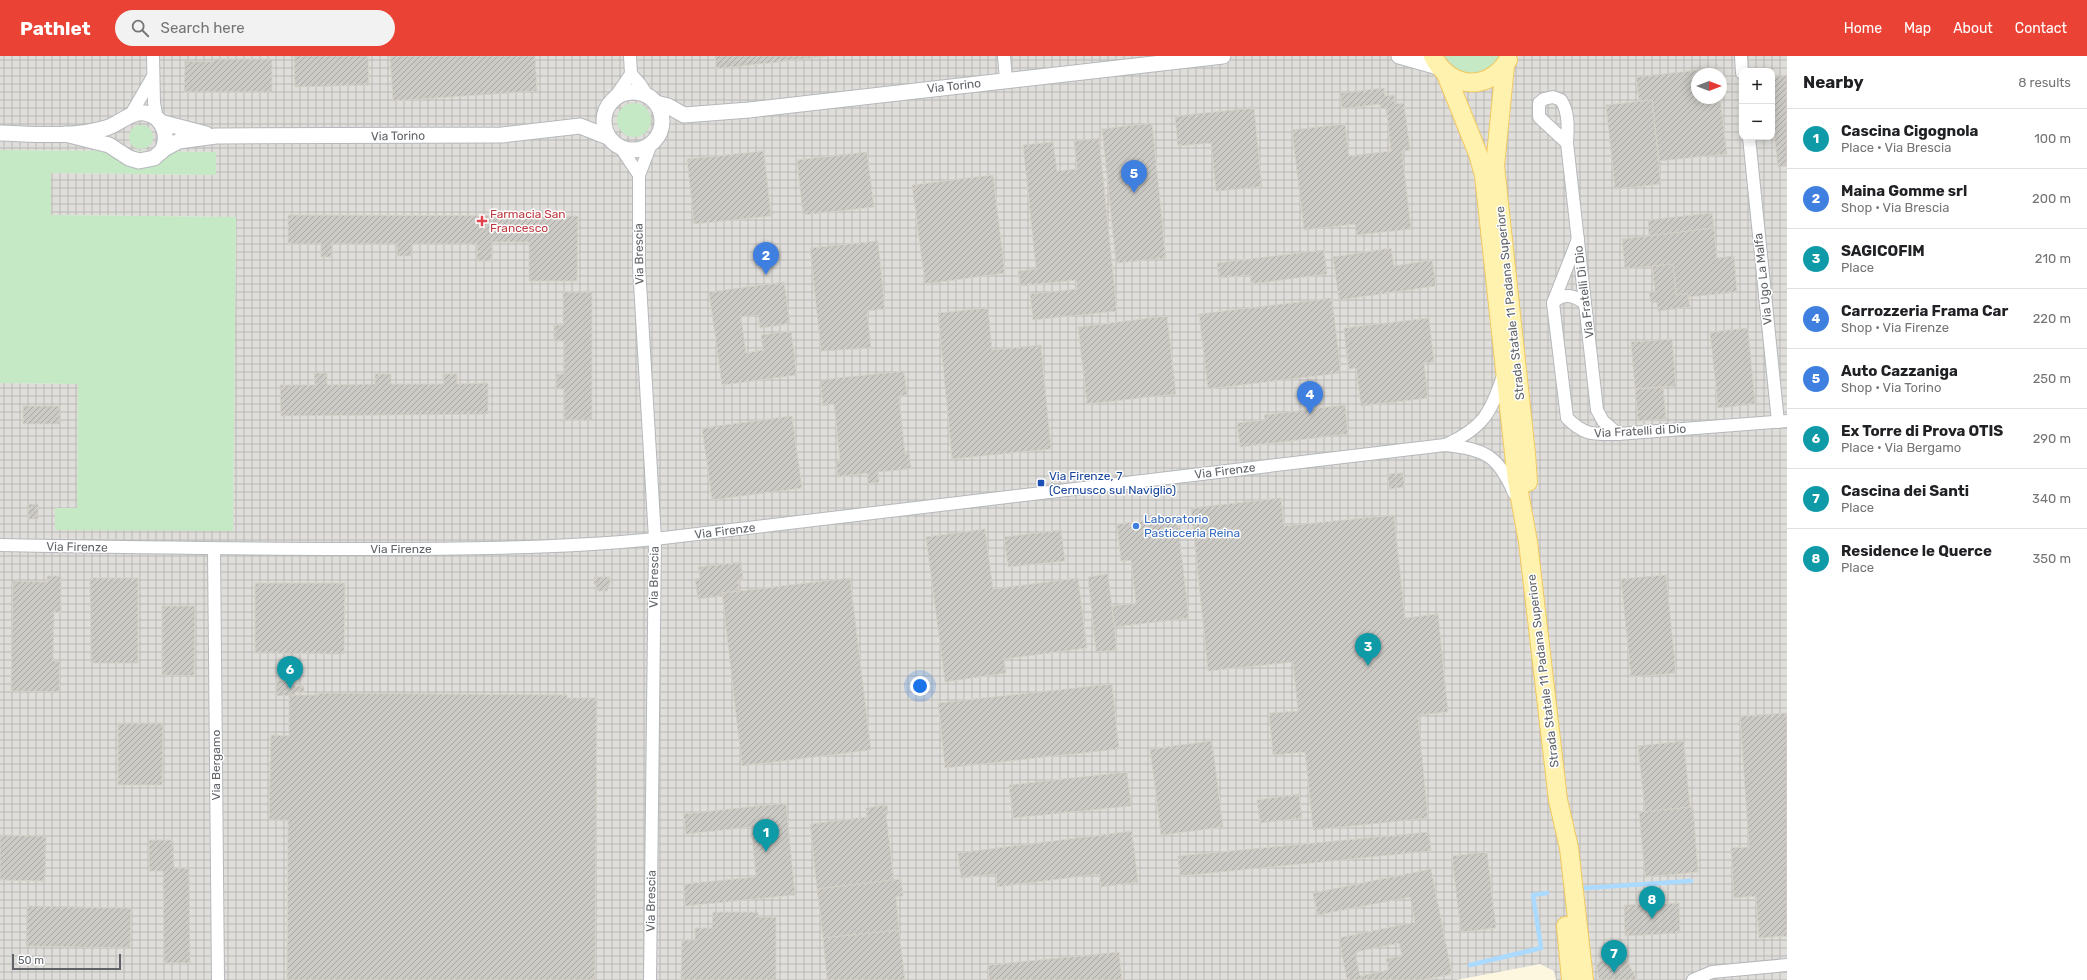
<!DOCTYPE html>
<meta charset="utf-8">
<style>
:root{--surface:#fff;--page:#f2f2f2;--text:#202124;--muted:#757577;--line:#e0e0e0;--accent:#ea4335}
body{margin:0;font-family:Rubik,sans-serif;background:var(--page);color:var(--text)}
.controls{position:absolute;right:12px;top:12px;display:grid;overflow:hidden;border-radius:8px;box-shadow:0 2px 10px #0003}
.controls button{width:36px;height:36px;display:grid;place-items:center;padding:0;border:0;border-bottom:1px solid var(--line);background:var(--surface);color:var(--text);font:20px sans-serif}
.compass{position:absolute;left:1691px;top:12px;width:36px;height:36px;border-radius:50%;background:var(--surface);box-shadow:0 2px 10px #0003;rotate:90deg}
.scale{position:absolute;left:12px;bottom:10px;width:109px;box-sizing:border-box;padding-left:4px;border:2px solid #5f6368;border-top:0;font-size:11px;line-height:14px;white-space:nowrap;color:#5f6368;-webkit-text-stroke:3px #fff;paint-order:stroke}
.you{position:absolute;left:920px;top:630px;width:14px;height:14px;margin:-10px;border:3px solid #fff;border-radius:50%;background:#1a73e8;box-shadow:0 0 0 6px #1a73e833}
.badge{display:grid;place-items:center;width:26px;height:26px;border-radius:50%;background:var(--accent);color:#fff;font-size:13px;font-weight:700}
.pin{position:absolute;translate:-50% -33px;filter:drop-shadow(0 1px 2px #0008)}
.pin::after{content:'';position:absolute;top:21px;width:14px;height:12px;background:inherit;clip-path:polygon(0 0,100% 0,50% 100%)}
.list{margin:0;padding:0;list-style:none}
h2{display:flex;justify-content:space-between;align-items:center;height:52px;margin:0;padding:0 16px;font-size:17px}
h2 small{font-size:13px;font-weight:400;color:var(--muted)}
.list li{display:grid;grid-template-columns:26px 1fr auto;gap:12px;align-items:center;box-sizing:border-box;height:60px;padding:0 16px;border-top:1px solid var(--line)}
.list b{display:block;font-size:15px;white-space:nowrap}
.list p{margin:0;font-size:13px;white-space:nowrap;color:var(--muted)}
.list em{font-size:13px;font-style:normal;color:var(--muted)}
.icon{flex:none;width:22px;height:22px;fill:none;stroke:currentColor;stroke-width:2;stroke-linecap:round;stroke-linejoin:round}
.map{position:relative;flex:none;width:1787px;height:924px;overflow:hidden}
header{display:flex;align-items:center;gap:24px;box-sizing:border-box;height:56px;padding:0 20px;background:var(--accent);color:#fff}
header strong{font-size:19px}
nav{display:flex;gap:22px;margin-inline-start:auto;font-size:14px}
.search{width:280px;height:36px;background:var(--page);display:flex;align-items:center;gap:10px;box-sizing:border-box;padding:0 14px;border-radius:22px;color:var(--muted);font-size:15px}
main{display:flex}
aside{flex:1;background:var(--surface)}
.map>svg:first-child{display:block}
.commercial{fill:#fef7e0}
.industrial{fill:url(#industrial-grid);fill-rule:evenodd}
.grass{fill:#c5e8c5}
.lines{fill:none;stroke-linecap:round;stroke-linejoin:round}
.stream{stroke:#aadaff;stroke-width:4.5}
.building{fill:url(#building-hatch);stroke:#d6d1c6;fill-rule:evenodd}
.minor-casing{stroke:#b5b8bc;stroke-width:14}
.tertiary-casing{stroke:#b5b8bc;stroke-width:17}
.primary-casing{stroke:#f2c960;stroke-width:20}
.minor{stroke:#fff;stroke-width:12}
.tertiary{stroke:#fff;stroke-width:15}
.primary{stroke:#fff2af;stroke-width:18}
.health-dot{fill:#e0444e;stroke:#fff;stroke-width:1.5}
.transit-dot{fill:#1a4fb4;stroke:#fff;stroke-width:1.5}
.shop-dot{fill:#3f7fe0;stroke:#fff;stroke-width:1.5}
.labels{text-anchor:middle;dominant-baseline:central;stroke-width:3;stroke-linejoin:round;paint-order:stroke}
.street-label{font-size:12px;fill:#5f6368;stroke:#fff}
.health-label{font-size:12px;fill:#be3a42;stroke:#fff;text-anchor:start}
.transit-label{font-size:12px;fill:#164399;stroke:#fff;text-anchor:start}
.shop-label{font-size:12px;fill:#366cbe;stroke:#fff;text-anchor:start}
</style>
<header>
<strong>Pathlet</strong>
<div class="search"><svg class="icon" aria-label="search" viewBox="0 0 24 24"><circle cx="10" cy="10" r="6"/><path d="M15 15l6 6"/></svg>Search here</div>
<nav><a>Home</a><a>Map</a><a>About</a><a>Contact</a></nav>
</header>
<main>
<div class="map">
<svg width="1787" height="924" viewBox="0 0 1787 924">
<defs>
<pattern id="industrial-grid" width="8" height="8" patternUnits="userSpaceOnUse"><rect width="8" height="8" fill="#e0deda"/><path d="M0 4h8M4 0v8" fill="none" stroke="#b9b8b5"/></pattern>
<pattern id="building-hatch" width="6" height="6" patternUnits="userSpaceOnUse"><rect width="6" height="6" fill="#cccac5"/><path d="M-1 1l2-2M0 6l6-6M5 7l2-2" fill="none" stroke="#a9a8a4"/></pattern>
</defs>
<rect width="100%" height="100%" fill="#f1efe8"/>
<path class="commercial" d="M1540,908L1554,915L1556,924H1456Z"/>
<path class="industrial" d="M0,0H1787V924H1556L1554,915L1540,908L1456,924H0V327L78,328L77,453L233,475L236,161L51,159V117L216,119V96L0,94ZM1742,15H1772V81H1742ZM1697,18H1721V42H1697Z"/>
<g class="grass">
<path d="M1445,0H1500C1484,26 1461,24 1445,0Z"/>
<circle cx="634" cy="64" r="17"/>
<circle cx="141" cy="81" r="12"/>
<path d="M0,94L216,96V119L51,117V159L236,161L233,475L55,474V452H77L78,328L0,327Z"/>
</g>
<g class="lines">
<g class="stream">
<path d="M1585,832L1691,825"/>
<path d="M1470,909L1541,892L1533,839L1547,837"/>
</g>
</g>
<g class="building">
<path d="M294,0H368L369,29L295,31Z"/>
<path d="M390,0H535L537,35L393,45Z"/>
<path d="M715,0H829L716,13Z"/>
<path d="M213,3H272V36H184L185,5L213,6Z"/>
<path d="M1717,12L1718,18H1697V42H1720L1727,98L1659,105L1652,44L1639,45L1636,21Z"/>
<path d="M1787,19V110L1778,111L1772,61V21Z"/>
<path d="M1384,32L1385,40L1394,39L1395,48L1404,47L1410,94L1402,95L1411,173L1356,179L1355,168L1304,174L1292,74L1345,68L1349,100L1391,95L1386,52L1380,53V48L1342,53L1340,37Z"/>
<path d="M1652,44L1661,128L1615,133L1606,49Z"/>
<path d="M1254,52L1262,131L1216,135L1211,87L1178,90L1175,60Z"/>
<path d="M1152,67L1166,202L1116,207L1102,73Z"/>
<path d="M1099,82L1117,255L1033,264L1030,238L1077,233L1076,224L1020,230L1018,215L1036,213L1023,89L1053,86L1057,115L1077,113L1074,85Z"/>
<path d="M764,95L771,160L694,168L687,103Z"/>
<path d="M867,96L874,151L803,159L797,104Z"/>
<path d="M993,119L1005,217L925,228L912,129Z"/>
<path d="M1712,157L1714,172L1649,180L1648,164Z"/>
<path d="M288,159L578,160L577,225H529V186H492V205H477V188H412V200H397V188H332V201H321V188H288Z"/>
<path d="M1714,172L1717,202L1734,200L1737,236L1689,241L1688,238L1676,239L1673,208L1625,213L1622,183Z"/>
<path d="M878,185L885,253L867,255L871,292L821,295L810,192Z"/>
<path d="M1391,192L1394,210L1432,204L1436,230L1339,244L1333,201Z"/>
<path d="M1324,194L1327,218L1251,228L1250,219L1219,222L1217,207Z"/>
<path d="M1673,208L1676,239L1688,238L1690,251L1658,255L1657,246L1651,247L1649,236H1655L1652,210Z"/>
<path d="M784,226L790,268L760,272L758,259L741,261L746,297L763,294L761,279L791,275L797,319L722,329L709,236Z"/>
<path d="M563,236H592V364H564V333H556V318H564V285H554V269H563Z"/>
<path d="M1332,242L1341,317L1208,333L1199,258Z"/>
<path d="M988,252L992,294L1041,289L1051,393L952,403L938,257Z"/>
<path d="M1167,260L1176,338L1087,348L1078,271Z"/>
<path d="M1429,262L1434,306L1424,307L1428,342L1361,350L1356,312L1348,313L1344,272Z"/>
<path d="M1748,272L1755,348L1718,352L1710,276Z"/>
<path d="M1672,283L1676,330L1635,333L1631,286Z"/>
<path d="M904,315L907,339L899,340L905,398L909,397L911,411L909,413L878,416L879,426L868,428L867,417L838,421L835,405H840L834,348L823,350L820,324Z"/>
<path d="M314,317H327V329L375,328V318H391V328H443V318H457V328L488,327V358L281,360L280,329H315Z"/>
<path d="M1663,331L1666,363L1638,365L1635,333Z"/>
<path d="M1345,349L1348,378L1240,391L1237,367L1265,364L1264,359Z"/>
<rect x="23" y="350" width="37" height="18"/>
<path d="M792,360L802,432L712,444L702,372Z"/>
<path d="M1403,417L1405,431L1389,433L1387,418Z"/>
<path d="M1281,442L1284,470L1394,459L1405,562L1438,558L1448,656L1418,659L1428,762L1313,774L1305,696L1273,699L1269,657L1298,655L1293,606L1208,615L1191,452Z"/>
<rect x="28" y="448" width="10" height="15"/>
<path d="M1177,461L1189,562L1114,571L1112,550L1136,547L1131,504L1121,505L1117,468Z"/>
<path d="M985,473L993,533L1078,522L1087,592L1004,603L1006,617L945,626L926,481Z"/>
<path d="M1061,474L1065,505L1008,511L1004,481Z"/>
<path d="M741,506L743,524H738L739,535L722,537V540L698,543L695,523L700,522L698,511Z"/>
<path d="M1108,518L1117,594L1096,596L1088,521Z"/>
<path d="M1666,519L1676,617L1631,621L1621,523Z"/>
<path d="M47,520H61V557L54,556L53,605H60L59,636L11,635L13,525L47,526Z"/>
<path d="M594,521H610V527L607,535H598L594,527Z"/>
<path d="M90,522H138V607H91Z"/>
<path d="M850,522L871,694L742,710L722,537Z"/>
<path d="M255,527H345L344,598L255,597Z"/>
<path d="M162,550H195L194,620L162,619Z"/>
<path d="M276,625H295V630H304V636H295V639L276,640Z"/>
<path d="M1112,628L1119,693L945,712L938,647Z"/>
<path d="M319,637L567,639V642H597L595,924H287L288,764H269L271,679L289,680V639H319Z"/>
<path d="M1787,657V880L1759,882L1756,840L1734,842L1731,792L1749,791L1740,660Z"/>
<path d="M118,667H163L162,729H118Z"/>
<path d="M1212,685L1223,771L1161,779L1150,693Z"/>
<path d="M1684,685L1690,751L1645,756L1638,690Z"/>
<path d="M1127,716L1131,750L1013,762L1009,729Z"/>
<path d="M1299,738L1302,762L1260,767L1257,744Z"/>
<path d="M786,747L795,839L685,850L683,828L756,821L751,771L686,778L683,758Z"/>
<path d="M887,749L888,758H886L894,824L817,833L810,768L867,761L866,752Z"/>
<path d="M1693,751L1698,816L1645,821L1639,756Z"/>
<path d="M1132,775L1138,826L1101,831L1099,818L997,831L996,818L961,822L958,797Z"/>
<path d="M1429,776L1431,795L1180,820L1178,800Z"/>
<path d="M0,779L46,780L45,825L0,824Z"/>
<path d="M149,784H173L174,812H189L190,907H164L163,815H149Z"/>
<path d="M1487,796L1496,872L1461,876L1452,800Z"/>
<path d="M1431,813L1452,918L1423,924H1347L1339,882L1415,866L1410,841L1317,859L1313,837ZM1399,887L1402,900L1386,903L1389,914L1360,920L1355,896Z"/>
<path d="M901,823L903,840L896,841L899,874L823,882L817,833Z"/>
<path d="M1679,847L1680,877L1625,880L1624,849Z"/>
<path d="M27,850L131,852L130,892L26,890Z"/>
<path d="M713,856H758V861H776V924H681L682,884H695V872H712Z"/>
<path d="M899,874L905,924H827L823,882Z"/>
<path d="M1119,896L1122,924H989L988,909Z"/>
<path d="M1624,899L1637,924H1599L1596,907Z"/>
</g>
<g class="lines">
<defs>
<g id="minor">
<path d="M153,0L154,47L157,63"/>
<path d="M1004,0L1006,24"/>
<path d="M1741,0L1742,17"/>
<path d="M631,18L640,28L647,39"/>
<path d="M616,40L631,18L630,0"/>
<path d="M1553,41L1561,44C1569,56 1568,73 1567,87L1539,61V47L1544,43Z"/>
<path d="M130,60L152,22"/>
<path d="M1749,81L1778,366"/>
<path d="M1567,87L1597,354L1603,365L1618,378"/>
<path d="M621,92L639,119"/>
<path d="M1578,183L1553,247L1567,362C1585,380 1594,378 1618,378L1787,365"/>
<path d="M1553,247C1563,236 1575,239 1585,248"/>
<path d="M1446,389C1483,371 1490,359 1503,320"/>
<path d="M0,489C116,491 233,493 349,493C451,493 553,493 655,483L1445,389C1486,393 1498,400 1514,437"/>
<path d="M214,493L218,924"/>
<path d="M650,924L655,483L639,210V119L651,88"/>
<path d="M1693,924L1712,916L1787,909"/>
</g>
<g id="tertiary">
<path d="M1399,0L1438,11"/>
<circle cx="633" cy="65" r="29"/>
<path d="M656,47L668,50L684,59L749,54L1223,0"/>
<path d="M160,66L206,78"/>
<path d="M0,77C35,78 73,82 106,72C120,68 130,55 145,57C163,60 170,80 162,95"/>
<path d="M65,78L109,89L129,102L139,105L154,102L164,93L179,85L216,80L502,79L580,70L608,81"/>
</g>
<g id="primary">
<path d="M1433,0C1449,33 1489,36 1508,4"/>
<path d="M1505,9L1495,110L1526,398L1528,426"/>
<path d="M1446,18L1478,98L1484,119L1517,425L1528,486L1558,744L1569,792L1584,924"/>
<path d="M1566,870L1571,924"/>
</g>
</defs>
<use href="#minor" class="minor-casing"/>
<use href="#tertiary" class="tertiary-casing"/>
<use href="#primary" class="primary-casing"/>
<use href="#minor" class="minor"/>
<use href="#tertiary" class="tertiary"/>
<use href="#primary" class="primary"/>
</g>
<path class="health-dot" d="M480 159h4v4h4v4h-4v4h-4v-4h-4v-4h4z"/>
<rect class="transit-dot" x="1037" y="423" width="8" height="8" rx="2"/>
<circle class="shop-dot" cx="1136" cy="470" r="4"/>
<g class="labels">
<g class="street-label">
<text transform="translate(954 30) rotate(-6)">Via Torino</text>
<text transform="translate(398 80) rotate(-1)">Via Torino</text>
<text transform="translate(639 198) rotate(-91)">Via Brescia</text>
<text transform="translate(1763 223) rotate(-96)">Via Ugo La Malfa</text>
<text transform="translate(1584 236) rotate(-97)">Via Fratelli Di Dio</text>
<text transform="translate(1510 247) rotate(-96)">Strada Statale 11 Padana Superiore</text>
<text transform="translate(1640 375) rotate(-3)">Via Fratelli di Dio</text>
<text transform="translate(1225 415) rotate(-7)">Via Firenze</text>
<text transform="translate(725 475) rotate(-7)">Via Firenze</text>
<text transform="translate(77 491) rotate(1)">Via Firenze</text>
<text x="401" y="493">Via Firenze</text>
<text transform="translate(654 521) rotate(-89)">Via Brescia</text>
<text transform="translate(1543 615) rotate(-97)">Strada Statale 11 Padana Superiore</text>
<text transform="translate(216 709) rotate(-90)">Via Bergamo</text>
<text transform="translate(651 845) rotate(-89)">Via Brescia</text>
</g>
<g class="health-label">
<text x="490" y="158">Farmacia San<tspan x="490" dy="14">Francesco</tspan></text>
</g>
<g class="transit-label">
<text x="1049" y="420">Via Firenze, 7<tspan x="1049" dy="14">(Cernusco sul Naviglio)</tspan></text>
</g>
<g class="shop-label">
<text x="1144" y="463">Laboratorio<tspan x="1144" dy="14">Pasticceria Reina</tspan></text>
</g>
</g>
</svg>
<div class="controls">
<button>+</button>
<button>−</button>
</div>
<svg class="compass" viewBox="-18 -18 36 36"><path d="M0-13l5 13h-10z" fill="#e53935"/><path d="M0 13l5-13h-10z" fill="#757577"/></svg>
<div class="scale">50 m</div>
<div class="you"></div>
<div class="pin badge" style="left:766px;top:796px;background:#0f9aa8">1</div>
<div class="pin badge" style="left:766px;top:219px;background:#3f7fe0">2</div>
<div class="pin badge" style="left:1368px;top:610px;background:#0f9aa8">3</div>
<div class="pin badge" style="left:1310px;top:358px;background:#3f7fe0">4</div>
<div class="pin badge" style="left:1134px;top:137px;background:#3f7fe0">5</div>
<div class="pin badge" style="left:290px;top:633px;background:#0f9aa8">6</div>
<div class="pin badge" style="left:1614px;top:917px;background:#0f9aa8">7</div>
<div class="pin badge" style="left:1652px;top:863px;background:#0f9aa8">8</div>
</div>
<aside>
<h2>Nearby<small>8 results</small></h2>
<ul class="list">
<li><span class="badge" style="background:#0f9aa8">1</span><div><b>Cascina Cigognola</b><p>Place · Via Brescia</p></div><em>100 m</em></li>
<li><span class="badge" style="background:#3f7fe0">2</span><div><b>Maina Gomme srl</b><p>Shop · Via Brescia</p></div><em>200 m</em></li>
<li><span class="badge" style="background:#0f9aa8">3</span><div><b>SAGICOFIM</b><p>Place</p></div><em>210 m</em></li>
<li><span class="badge" style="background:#3f7fe0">4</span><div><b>Carrozzeria Frama Car</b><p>Shop · Via Firenze</p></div><em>220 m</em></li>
<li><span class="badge" style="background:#3f7fe0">5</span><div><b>Auto Cazzaniga</b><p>Shop · Via Torino</p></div><em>250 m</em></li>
<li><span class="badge" style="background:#0f9aa8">6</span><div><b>Ex Torre di Prova OTIS</b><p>Place · Via Bergamo</p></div><em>290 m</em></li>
<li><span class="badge" style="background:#0f9aa8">7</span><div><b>Cascina dei Santi</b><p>Place</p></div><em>340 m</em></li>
<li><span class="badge" style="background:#0f9aa8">8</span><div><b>Residence le Querce</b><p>Place</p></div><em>350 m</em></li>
</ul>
</aside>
</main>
